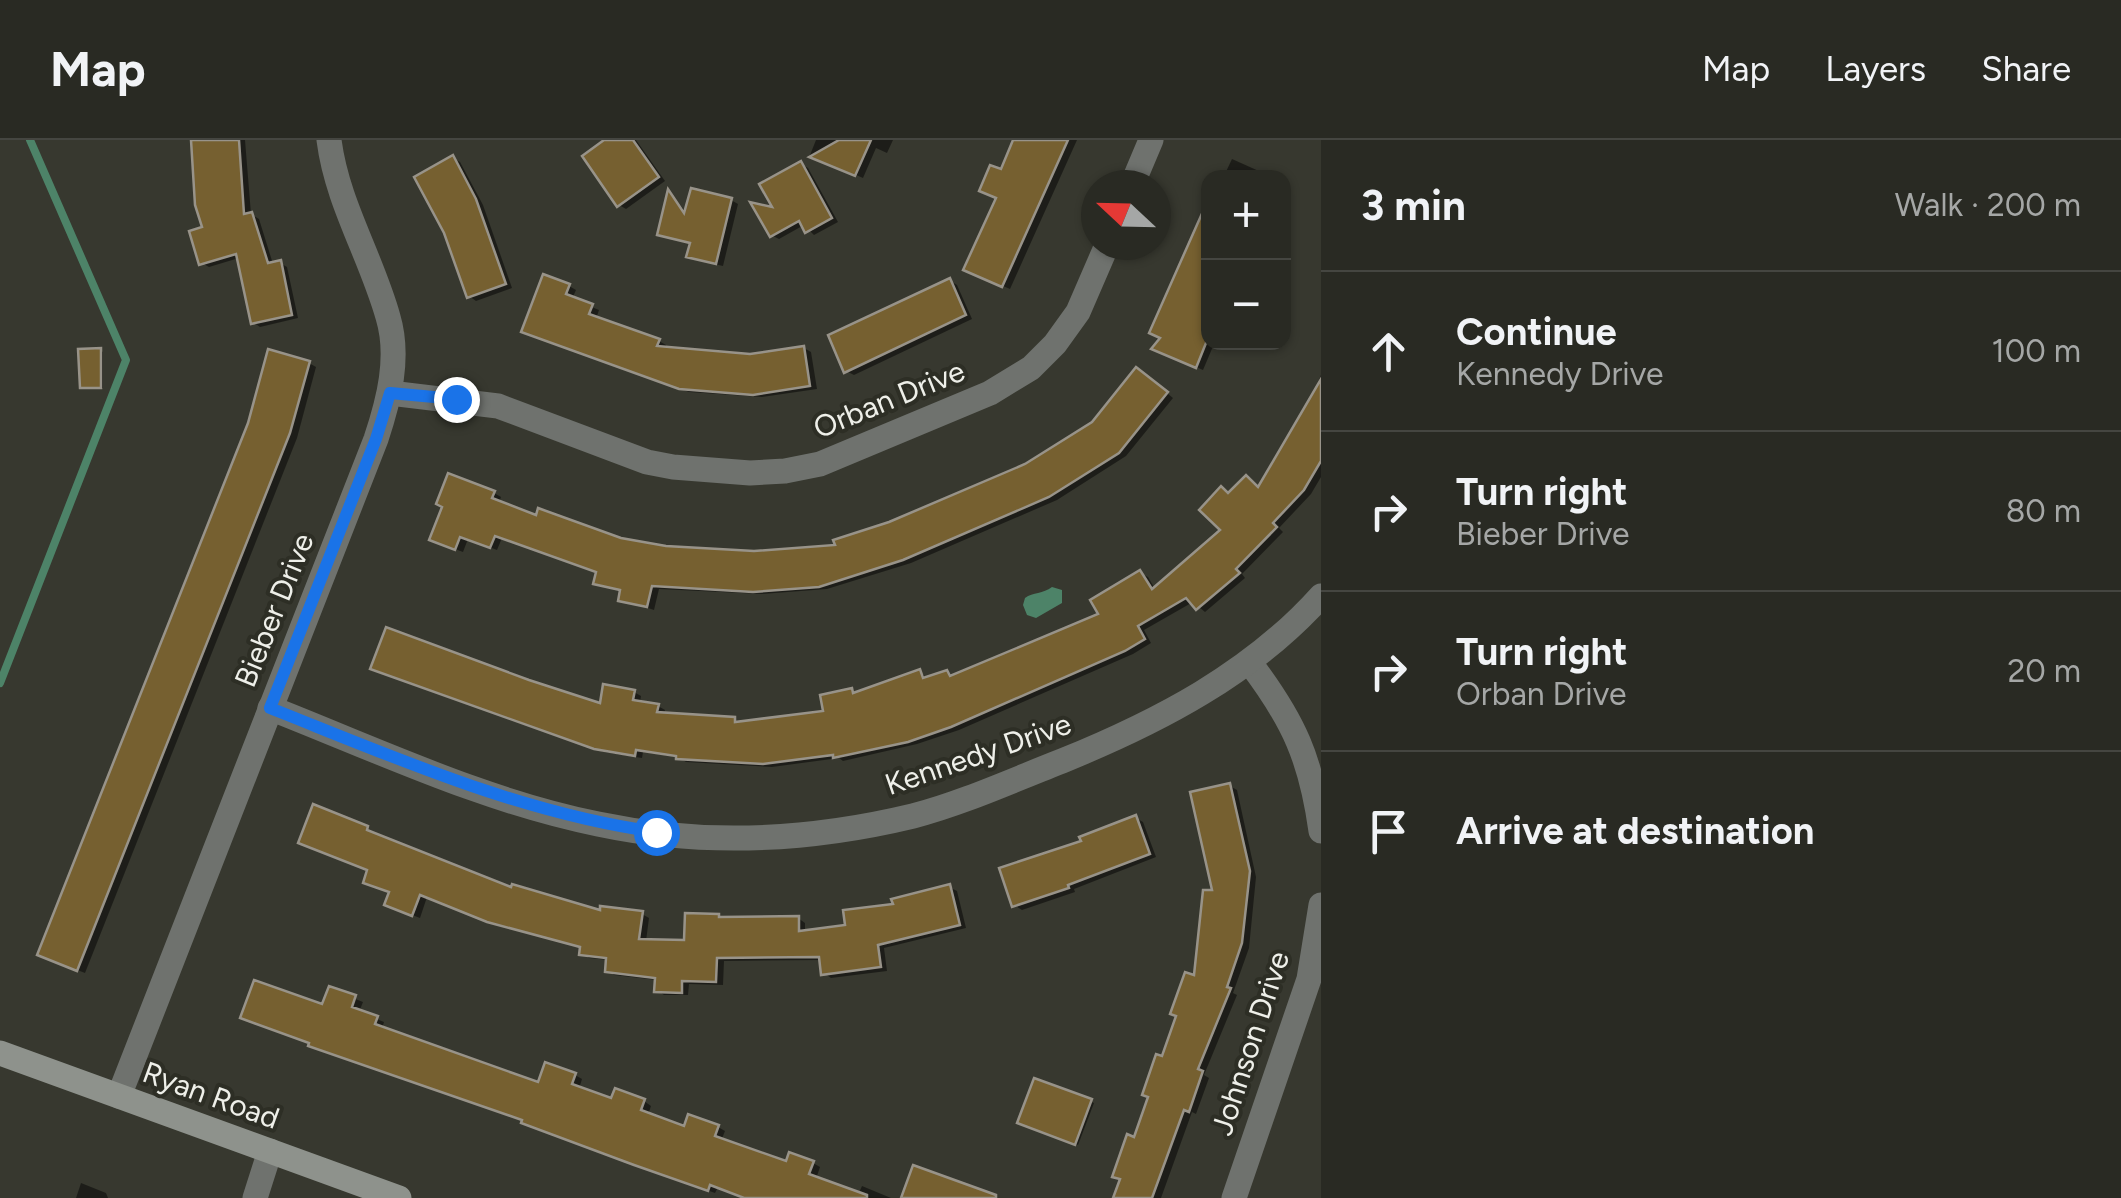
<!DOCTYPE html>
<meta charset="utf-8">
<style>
:root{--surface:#292a23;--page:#353630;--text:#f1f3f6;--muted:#a5a7a6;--line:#454641}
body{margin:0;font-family:Figtree,sans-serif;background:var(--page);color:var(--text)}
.controls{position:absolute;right:30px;top:30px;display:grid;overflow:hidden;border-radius:20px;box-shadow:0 2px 8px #0004}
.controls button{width:90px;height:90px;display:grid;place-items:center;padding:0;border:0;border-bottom:2px solid var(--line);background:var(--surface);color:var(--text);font:50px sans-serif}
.compass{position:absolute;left:1081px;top:30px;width:90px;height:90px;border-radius:50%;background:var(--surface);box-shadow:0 2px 8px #0004;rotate:292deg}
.stop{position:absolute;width:30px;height:30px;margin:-22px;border:8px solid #1a73e8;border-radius:50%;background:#fff}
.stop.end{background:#1a73e8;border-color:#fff;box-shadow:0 2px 10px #0008}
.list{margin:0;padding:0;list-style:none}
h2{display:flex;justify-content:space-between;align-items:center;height:130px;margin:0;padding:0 40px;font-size:42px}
h2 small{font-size:32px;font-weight:400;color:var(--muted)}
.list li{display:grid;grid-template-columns:65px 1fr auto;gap:30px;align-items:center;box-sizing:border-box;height:160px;padding:0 40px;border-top:2px solid var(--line)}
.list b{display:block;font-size:38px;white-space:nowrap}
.list p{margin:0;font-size:32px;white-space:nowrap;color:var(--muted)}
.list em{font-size:32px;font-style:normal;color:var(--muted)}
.icon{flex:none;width:55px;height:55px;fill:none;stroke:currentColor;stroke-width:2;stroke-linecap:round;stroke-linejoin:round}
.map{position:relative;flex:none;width:1321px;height:1058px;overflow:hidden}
header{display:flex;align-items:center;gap:60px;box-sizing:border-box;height:140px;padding:0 50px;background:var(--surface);border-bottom:2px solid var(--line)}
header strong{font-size:48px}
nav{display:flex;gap:55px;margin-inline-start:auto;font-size:35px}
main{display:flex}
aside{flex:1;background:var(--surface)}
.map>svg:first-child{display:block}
.water{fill:#4d8368}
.shadow{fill:#0007}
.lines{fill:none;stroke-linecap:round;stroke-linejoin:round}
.stream{stroke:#4d8368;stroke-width:8}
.building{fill:#766030;stroke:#989389;stroke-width:2.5}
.minor{stroke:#6f726e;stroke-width:25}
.secondary{stroke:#8e928c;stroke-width:25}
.route{stroke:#1a73e8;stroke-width:12}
.labels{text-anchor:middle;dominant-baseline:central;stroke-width:8;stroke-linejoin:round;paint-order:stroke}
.street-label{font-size:30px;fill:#eeefe9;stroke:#2d2e25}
</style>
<header>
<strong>Map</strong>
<nav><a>Map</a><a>Layers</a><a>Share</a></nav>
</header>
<main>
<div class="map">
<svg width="1321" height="1058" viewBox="0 0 1321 1058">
<rect width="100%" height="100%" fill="#37382f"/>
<path class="water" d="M1052,447L1062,450V463L1036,478L1027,475L1023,465L1025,458C1033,452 1043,454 1052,447Z"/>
<g class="shadow">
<path d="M193,0H245L251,74L259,79L273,124L280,123L287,127L298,178L260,187L253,182L239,118L209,127L202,123L205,89Z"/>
<path d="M609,0H636L665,41L626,69L619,65Z"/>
<path d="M816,0H893L887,13L876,8L863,38L810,15Z"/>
<path d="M1016,0H1077L1010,149L973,133L998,58L1002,32Z"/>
<path d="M453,18L460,22L483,65L512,148L476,161L469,156Z"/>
<path d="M1232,19L1270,36L1272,38H1223Z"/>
<path d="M801,24L808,28L838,82L814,95L804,85L779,99L771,95L776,71Z"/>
<path d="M669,53L687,73L731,60L738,64L723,126L696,120L689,116L692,104L660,94Z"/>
<path d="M1208,70V202H1228L1225,209L1214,204L1203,230L1161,212L1163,198L1152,192Z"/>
<path d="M949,140L957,145L972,179L854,235L846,231Z"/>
<path d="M569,146L576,150L572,159L599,170L596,179L659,201L666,205L665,209L750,217L804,208L811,212L817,249L762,257L689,252L531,195Z"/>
<path d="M100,210L103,212V248L85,249L83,247Z"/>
<path d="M309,223L316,227L297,298L85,833L47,818Z"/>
<path d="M1144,234L1173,258L1126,316L1057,360L911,423L827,449L762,454L659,449L654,470L621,459L622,451L596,442L598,432L502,398L497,410L468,399L463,412L439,403L449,336L494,353L501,357L499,363L537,378L620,400L666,409L754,413L838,407L1026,326L1093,284Z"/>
<path d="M1321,235V337L1311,354L1279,388L1283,392L1242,434L1245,438L1205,472L1193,462L1144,490L1151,503L1133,514L959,590L917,604L843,621L839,618L772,627L686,622L678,617L643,612L642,618L604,612L380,532L602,566L634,552L641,556L640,563L658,566L665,570L664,575L734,579L742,584L826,573L851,550L857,554L920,532L928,539L947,533L955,537L1101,475L1140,433L1148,437L1155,449L1224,390L1230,355L1247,338L1260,348L1308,266Z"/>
<path d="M1230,646L1237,650L1256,737L1249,808L1233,853L1237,855L1204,935L1209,938L1196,974L1192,972L1161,1058H1116L1164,919L1196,839L1215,753Z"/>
<path d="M1136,678L1143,682L1156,717L1074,749L1075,752L1022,770L1014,765L1084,702Z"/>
<path d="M367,688L373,695L513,750L602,773L642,774L649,778L646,801L687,803L723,779L798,778L805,783V792L848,787L896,766L949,747L957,751L966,788L884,808L887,831L831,838L824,833L822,820L724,821L723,845L689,844L688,855H664L657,850V840L614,835L607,830L609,820L589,818L582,813V808L497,785L427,757L420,778L394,768L391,753L370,730L308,706Z"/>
<path d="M330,849L363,862L359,872L384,882L382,889L539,946L575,935L582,939L579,949L613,961H644L651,966L648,975L685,989L718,987L725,991L721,1001L787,1024L813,1023L820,1027L816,1039L858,1055L862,1046L891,1058H746L718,1047L715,1053L531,986L324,868Z"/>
<path d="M1036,941L1094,963L1078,1005L1020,982Z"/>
<path d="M81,1043L106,1053L108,1058H76Z"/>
</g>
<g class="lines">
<path class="stream" d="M0,543L126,220L30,0"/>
</g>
<g class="building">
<path d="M191,0H239L244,74L252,72L268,123L281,120L292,175L251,184L236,114L199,125L189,91L202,87L195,65Z"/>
<path d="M604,0H633L659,37L617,67L582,16Z"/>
<path d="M839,0H871L855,36L809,17Z"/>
<path d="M1013,0H1068L1002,147L963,130L996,58L979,51L990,25L1001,29Z"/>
<path d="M453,15L476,59L506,144L467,158L444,93L414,37Z"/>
<path d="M801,21L832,78L805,93L799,81L770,97L750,62L772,67L759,44Z"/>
<path d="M691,48L732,58L716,124L686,117L690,103L657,95L668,49L684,73Z"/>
<path d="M1208,60V198L1196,228L1151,209L1160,198L1149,193Z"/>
<path d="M543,134L570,144L566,154L593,164L589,174L660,199L657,206L750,214L804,206L810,246L753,255L679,249L521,192Z"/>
<path d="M950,138L966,175L844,233L828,195Z"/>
<path d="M101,208V248H80L78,209Z"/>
<path d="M268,209L310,221L290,293L77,831L37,815L248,283Z"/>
<path d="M1136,227L1168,252L1119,313L1049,357L903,420L819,447L753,452L652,446L647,467L618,461L620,450L593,444L596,432L495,396L490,408L460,397L455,410L429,400L442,367L436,364L448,333L495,351L492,358L536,375L538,368L621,398L666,406L754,411L835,405L833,400L889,382L1025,324L1092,282Z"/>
<path d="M1321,239V321L1304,350L1273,383L1277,387L1236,429L1240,433L1196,470L1186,458L1138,486L1145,499L1125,511L951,587L908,602L833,618V615L763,624L676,619V616L636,610L635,616L594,609L370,529L386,487L529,540L600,563L603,544L635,550L633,560L659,564L657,572L735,577V582L823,571L820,555L852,548L853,553L920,529L923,538L947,530L950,536L1098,474L1090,460L1140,430L1152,449L1220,390L1199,370L1221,346L1228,353L1246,335L1258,347Z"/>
<path d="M1230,643L1250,731L1242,803L1227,847L1231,848L1198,929L1203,931L1189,972L1184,970L1152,1058H1113L1120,1039L1112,1037L1127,994L1134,997L1148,957L1142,955L1156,914L1162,916L1176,876L1170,874L1185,832L1194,835L1203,750H1212L1190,652Z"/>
<path d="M313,664L368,686L367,690L511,747L512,744L600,770V766L643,771L639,799L684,800L685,773L719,774V777L799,776V791L845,785L843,770L893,764L891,759L950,744L960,785L878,805L881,827L821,835L819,817L717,818L716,842L682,841V853L654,852L655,838L605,832L606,818L579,815L580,807L487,782L420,755L412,776L384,765L389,752L363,743L367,730L298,703Z"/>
<path d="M1136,675L1150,714L1068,745L1069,748L1012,767L999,728L1081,701L1079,697Z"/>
<path d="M254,840L322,864L329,846L356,855L352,867L378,876L375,884L538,942L545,922L576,933L572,944L611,958L615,948L645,959L641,970L684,986L688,974L719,985L715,996L786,1021L789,1012L814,1021L809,1034L867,1055V1058H744L710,1045L708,1051L634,1025L521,983L522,980L308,906L309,903L240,878Z"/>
<path d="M1034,938L1092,959L1075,1005L1017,983Z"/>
<path d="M913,1025L996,1055V1058H901Z"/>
</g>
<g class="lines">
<g class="minor">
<path d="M1132,45L1151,0"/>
<path d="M390,253L498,266L647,322L673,327L750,333L785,331L820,324L990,253L1031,228L1055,204L1078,172L1107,105"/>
<path d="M1250,523C1294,581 1311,619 1321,691"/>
<path d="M270,568C377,610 484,661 598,684C702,706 809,701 913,676C963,663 1013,640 1062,621C1158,582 1251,534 1321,456"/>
<path d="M119,956L376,299C389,260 400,217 388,177C371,116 337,63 329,0"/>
<path d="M255,1058L270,1011"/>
<path d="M1234,1058L1309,839L1321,765"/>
</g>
<path class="secondary" d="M0,913L399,1058"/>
</g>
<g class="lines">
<path class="route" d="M456,259L390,253L376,299L270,568C396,618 520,673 656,692"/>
</g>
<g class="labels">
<g class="street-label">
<text transform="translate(889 259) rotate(-22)">Orban Drive</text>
<text transform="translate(274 470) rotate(-68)">Bieber Drive</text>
<text transform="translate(978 614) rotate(-19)">Kennedy Drive</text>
<text transform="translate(1250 903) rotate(-72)">Johnson Drive</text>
<text transform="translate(211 955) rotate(20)">Ryan Road</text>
</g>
</g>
</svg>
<div class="controls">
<button>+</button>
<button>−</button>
</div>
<svg class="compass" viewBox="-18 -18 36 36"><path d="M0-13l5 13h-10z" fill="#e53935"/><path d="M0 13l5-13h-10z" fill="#a5a7a6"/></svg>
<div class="stop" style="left:656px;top:692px"></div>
<div class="stop end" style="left:456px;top:259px"></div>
</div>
<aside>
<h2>3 min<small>Walk · 200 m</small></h2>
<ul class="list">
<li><svg class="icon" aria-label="ahead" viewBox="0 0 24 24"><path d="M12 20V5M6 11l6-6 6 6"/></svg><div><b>Continue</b><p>Kennedy Drive</p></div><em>100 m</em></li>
<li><svg class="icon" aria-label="right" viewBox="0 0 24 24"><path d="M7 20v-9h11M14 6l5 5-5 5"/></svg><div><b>Turn right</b><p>Bieber Drive</p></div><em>80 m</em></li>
<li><svg class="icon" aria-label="right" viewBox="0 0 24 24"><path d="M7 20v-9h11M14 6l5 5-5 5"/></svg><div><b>Turn right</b><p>Orban Drive</p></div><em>20 m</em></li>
<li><svg class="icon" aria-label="arrive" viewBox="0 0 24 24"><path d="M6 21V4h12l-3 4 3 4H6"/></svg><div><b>Arrive at destination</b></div></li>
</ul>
</aside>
</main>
